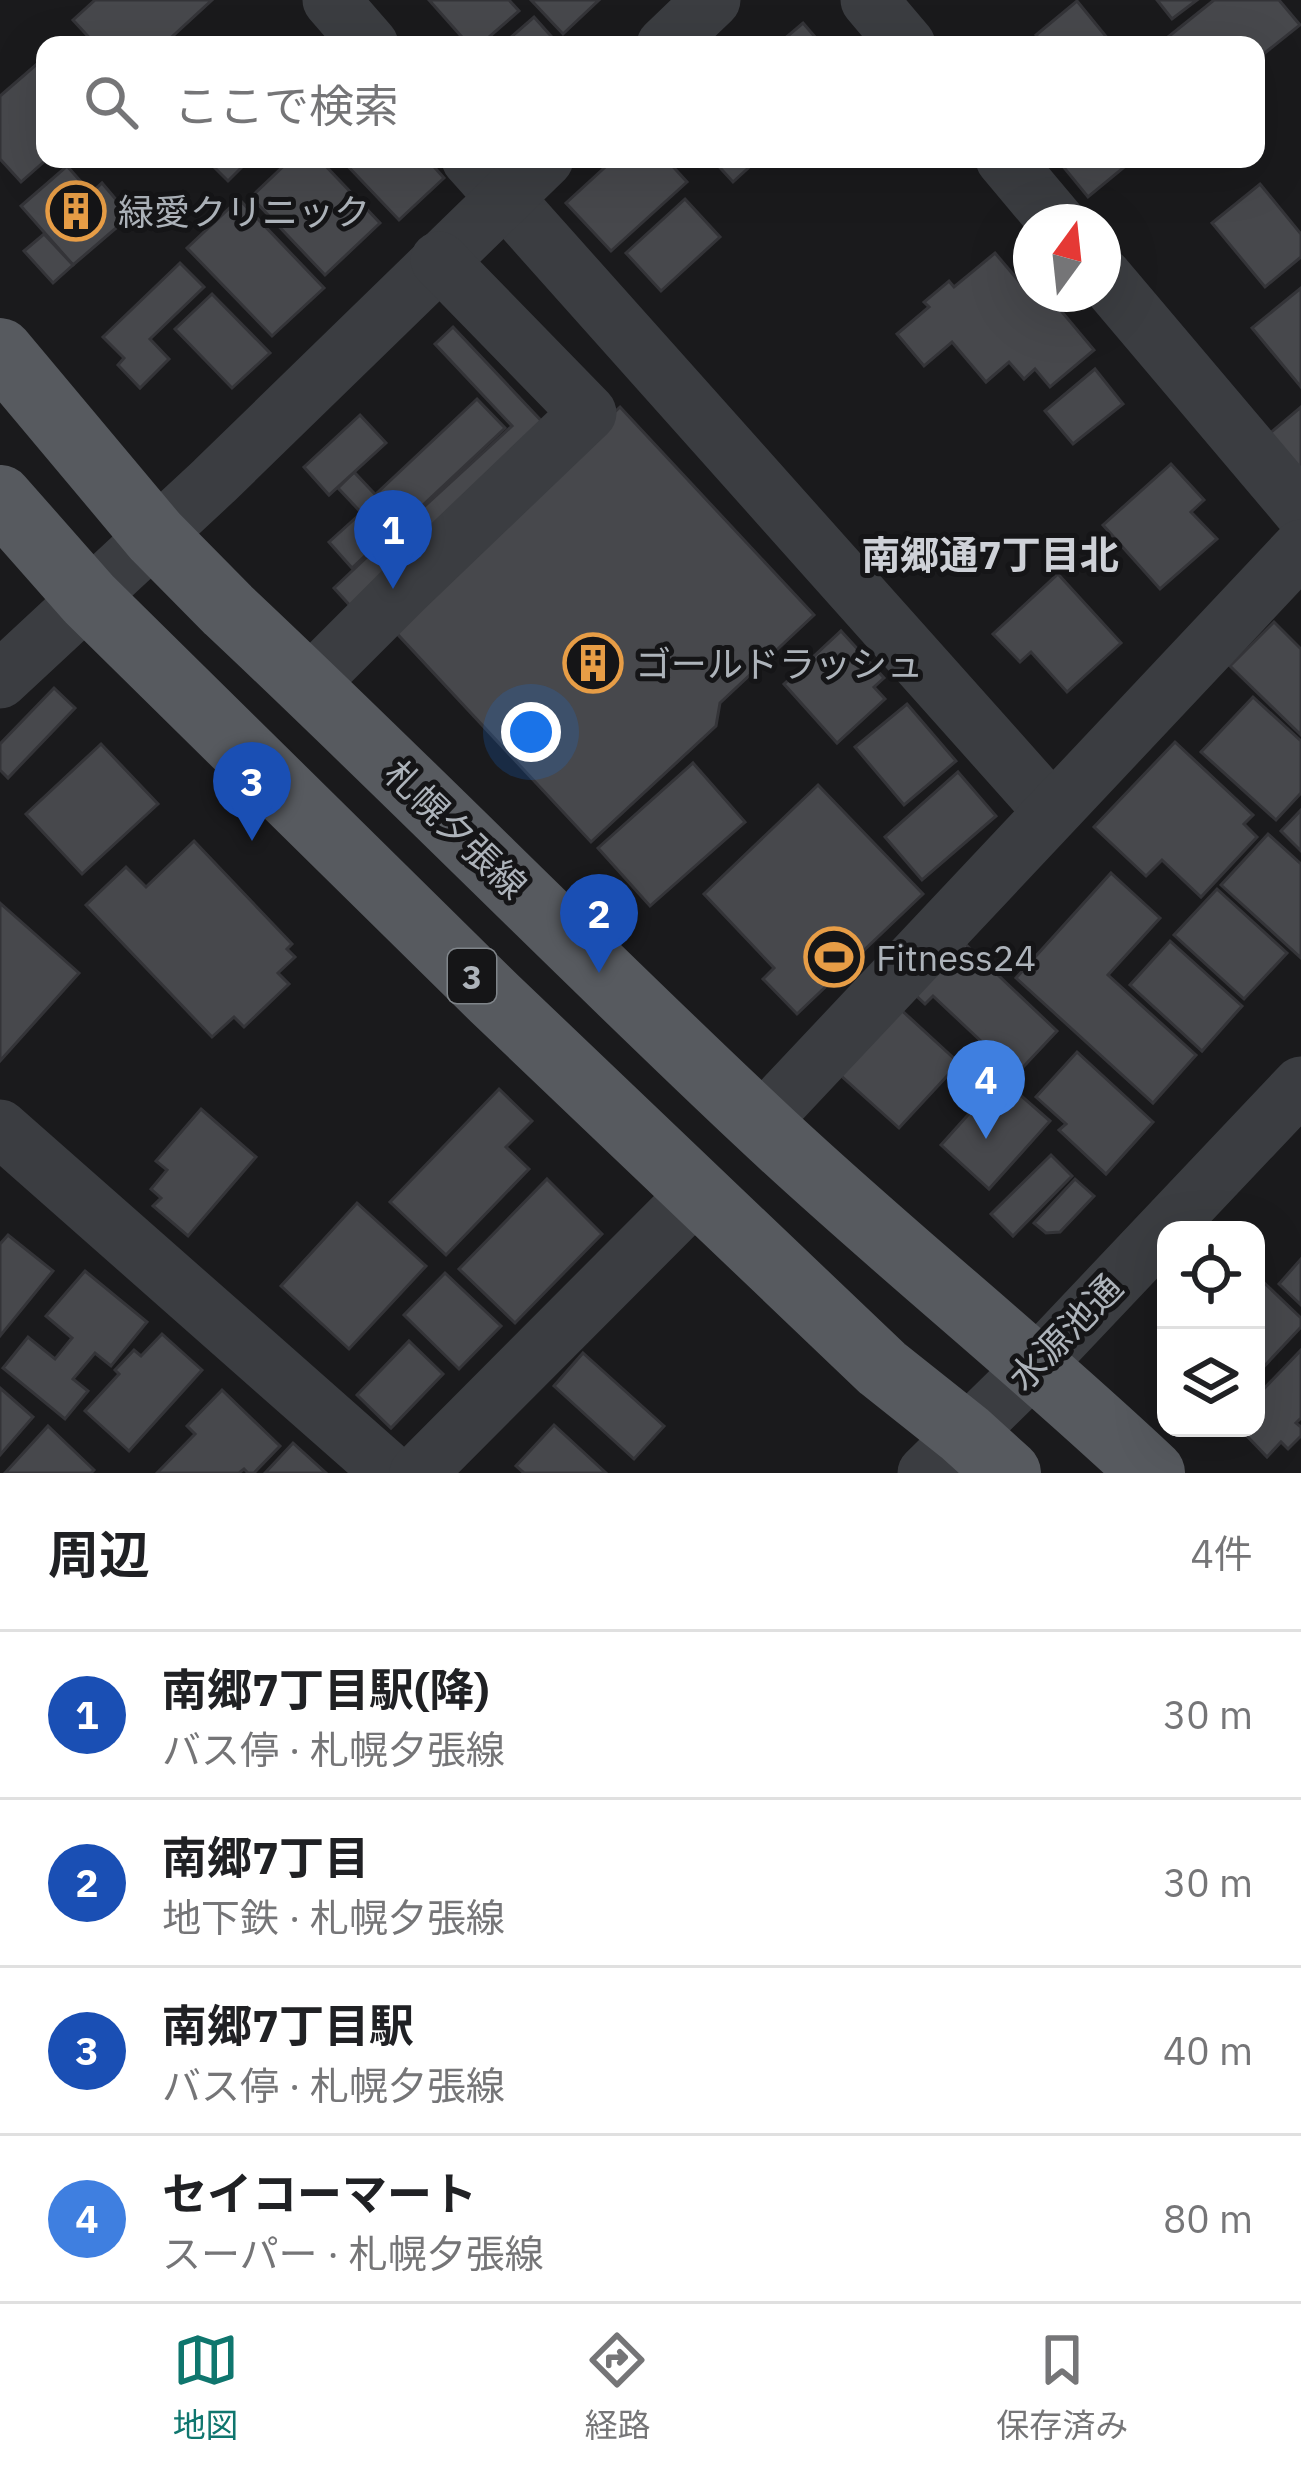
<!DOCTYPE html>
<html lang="ja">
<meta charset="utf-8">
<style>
:root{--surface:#fff;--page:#f6f6f6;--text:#202124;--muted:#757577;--line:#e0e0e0;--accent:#0f766e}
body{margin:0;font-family:"IBM Plex Sans","Noto Sans JP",sans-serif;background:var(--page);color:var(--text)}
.controls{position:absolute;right:36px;bottom:36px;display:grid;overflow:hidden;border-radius:24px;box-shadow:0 12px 48px #0002}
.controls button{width:108px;height:108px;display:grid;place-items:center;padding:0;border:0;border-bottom:3px solid var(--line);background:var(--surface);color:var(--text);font:60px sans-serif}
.compass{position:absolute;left:1013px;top:204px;width:108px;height:108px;border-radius:50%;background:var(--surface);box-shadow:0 12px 48px #0002;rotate:15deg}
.you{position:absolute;left:531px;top:732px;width:42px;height:42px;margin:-30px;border:9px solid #fff;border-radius:50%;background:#1a73e8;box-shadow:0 0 0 18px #1a73e833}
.badge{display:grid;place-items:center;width:78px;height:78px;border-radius:50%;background:var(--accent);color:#fff;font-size:39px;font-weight:700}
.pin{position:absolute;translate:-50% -99px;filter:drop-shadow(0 3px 6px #0008)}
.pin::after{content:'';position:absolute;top:63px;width:42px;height:36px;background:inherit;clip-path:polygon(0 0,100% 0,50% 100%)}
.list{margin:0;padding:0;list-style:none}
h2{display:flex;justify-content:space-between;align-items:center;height:156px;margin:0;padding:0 48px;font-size:51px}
h2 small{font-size:39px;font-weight:400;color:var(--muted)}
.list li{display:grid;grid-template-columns:78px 1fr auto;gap:36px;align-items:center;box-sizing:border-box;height:168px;padding:0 48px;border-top:3px solid var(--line)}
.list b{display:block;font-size:45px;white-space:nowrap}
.list p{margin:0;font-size:39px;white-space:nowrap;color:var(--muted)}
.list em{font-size:39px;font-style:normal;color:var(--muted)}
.icon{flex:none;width:66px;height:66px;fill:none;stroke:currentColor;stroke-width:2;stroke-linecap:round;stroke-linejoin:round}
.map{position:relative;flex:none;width:1301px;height:1473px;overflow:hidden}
.search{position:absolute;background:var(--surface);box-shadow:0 12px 48px #0002;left:36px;right:36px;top:36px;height:132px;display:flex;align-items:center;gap:30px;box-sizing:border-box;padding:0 42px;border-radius:24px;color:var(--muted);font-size:45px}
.sheet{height:828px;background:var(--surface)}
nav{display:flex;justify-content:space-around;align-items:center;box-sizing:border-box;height:168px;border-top:3px solid var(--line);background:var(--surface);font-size:33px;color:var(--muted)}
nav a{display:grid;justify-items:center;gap:6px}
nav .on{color:var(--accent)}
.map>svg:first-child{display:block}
.building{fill:#47484c;stroke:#343438;stroke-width:3}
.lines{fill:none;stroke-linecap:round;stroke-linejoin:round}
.minor{stroke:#3b3d41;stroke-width:57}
.major{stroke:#575a5f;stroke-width:66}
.labels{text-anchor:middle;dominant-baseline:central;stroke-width:10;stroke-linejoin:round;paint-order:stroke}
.shield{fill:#151517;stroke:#7f8489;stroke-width:3}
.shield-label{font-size:33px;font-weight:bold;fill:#adb3ba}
.poi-label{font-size:36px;fill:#adb3ba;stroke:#151517;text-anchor:start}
.street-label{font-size:36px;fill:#adb3ba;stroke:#151517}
.neighbourhood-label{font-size:39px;font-weight:bold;fill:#ced1d7;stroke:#151517}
</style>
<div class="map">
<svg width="1301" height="1473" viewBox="0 0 1301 1473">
<rect width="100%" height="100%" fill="#1a1a1c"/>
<g class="building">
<path d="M95,0H212L163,45H96L73,20Z"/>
<path d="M429,0H509L519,11L480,45H469Z"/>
<path d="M531,0H599L563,34Z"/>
<path d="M1157,0H1197L1172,19Z"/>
<path d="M1214,0H1279L1300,25L1256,60V45H1158Z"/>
<path d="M1077,1L1113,45H1044L1036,35Z"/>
<path d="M534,17L559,45H502Z"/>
<path d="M803,23L822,45H777Z"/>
<path d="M45,57V159H47L21,182L0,159V96Z"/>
<path d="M206,159H250L228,181Z"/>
<path d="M291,159H319L380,223L325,275L251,197Z"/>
<path d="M341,159H427L444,178L399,220Z"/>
<path d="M614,159H666L687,182L611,251L566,203Z"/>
<path d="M712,159H758L733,182Z"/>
<path d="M1057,159H1134L1088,197Z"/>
<path d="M67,166L91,193L102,183L130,216L73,265L21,206Z"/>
<path d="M1260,184L1301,234V257L1265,287L1212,223Z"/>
<path d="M239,199L324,288L272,336L187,248Z"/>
<path d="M685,199L720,237L661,291L626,253Z"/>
<path d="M44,234L73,265L53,283L24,251Z"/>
<path d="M995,253L1028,292L1031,289V294H1047L1094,350L1050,387L1035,369L1024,379L1009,362L986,382L952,342L924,366L897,334L929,307L924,302L949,281L954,287Z"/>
<path d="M180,263L204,287L150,339L169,359L140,388L118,365L124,358L103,337Z"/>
<path d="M1301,288V387L1252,328Z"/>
<path d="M212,294L270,353L232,388L175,329Z"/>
<path d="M453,327L549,429L354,610L334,588L386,539L338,488L354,472L404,525L512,426L435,344Z"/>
<path d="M1095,369L1123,404L1073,444L1045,411Z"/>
<path d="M477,399L505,428L405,522L377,493Z"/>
<path d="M620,407L814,615L720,703L716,726L591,842L388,624Z"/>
<path d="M1301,407V472L1269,434Z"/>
<path d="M360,415L386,443L329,495L304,467Z"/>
<path d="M1171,464L1204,500L1191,512L1217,539L1160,589L1103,525Z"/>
<path d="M360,514L383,539L352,568L329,542Z"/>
<path d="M1058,574L1121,643L1067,692L1031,652L1020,662L993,634Z"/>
<path d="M1274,622L1301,649V735L1230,666Z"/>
<path d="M841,631L884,678L874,687L885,699L837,743L784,684Z"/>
<path d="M54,688L75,708L8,778L0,770V744Z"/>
<path d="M1253,697L1301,741V793L1276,820L1201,752Z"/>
<path d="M907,704L956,761L904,805L855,747Z"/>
<path d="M1175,742L1253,815L1244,824L1257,837L1201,897L1162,860L1146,876L1094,827Z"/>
<path d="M101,744L158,804L82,874L26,814Z"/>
<path d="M693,763L745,822L650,906L598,848Z"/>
<path d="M958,772L996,816L922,880L885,837Z"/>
<path d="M818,785L923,894L797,1014L763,979L774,968L704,894Z"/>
<path d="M1301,810V851L1281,831Z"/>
<path d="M1268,834L1301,864V958L1221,885Z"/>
<path d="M194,841L292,944L287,949L295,957L278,973L289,984L244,1027L234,1017L212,1037L86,905L126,867L146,887Z"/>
<path d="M1111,873L1160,918L1108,975L1196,1055L1153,1103L1016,978Z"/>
<path d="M1217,889L1287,953L1244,999L1174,935Z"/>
<path d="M0,903L79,973L0,1061Z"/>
<path d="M959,938L1057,1031L1011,1080L996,1066L1001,1060L933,996L925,1004L910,990Z"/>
<path d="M1170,941L1242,1006L1202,1051L1130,985Z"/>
<path d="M898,1007L959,1063L899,1128L838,1073Z"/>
<path d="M1077,1052L1153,1122L1106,1174L1059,1130L1066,1124L1036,1097Z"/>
<path d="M1001,1078L1050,1121L989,1189L941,1145Z"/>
<path d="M499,1089L532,1121L506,1147L529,1169L446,1255L390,1202Z"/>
<path d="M201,1109L256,1157L188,1236L153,1206L161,1198L151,1189L167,1170L156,1161Z"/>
<path d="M1051,1155L1072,1176L1013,1236L991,1214Z"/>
<path d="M547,1179L602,1234L515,1323L459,1269Z"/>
<path d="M1075,1179L1094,1196L1060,1232L1046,1233L1034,1223Z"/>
<path d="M357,1203L426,1266L349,1349L281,1286Z"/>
<path d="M8,1235L53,1271L0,1336V1244Z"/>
<path d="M1301,1259V1305L1279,1284Z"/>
<path d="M85,1271L147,1322L111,1366L95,1353L73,1379L88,1391L65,1419L3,1368L28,1337L55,1359L72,1338L46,1316Z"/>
<path d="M445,1273L501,1326L459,1369L404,1315Z"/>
<path d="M1256,1275L1301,1318V1327L1256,1375Z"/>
<path d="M162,1334L202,1370L129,1451L85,1411L119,1374L115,1370L134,1350L141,1356Z"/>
<path d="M409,1341L443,1374L391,1428L357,1395Z"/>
<path d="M1301,1350V1418L1296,1423L1301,1427V1436L1288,1449L1281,1442L1267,1457L1247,1436L1262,1422L1256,1417V1397Z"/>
<path d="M583,1353L664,1426L634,1459L554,1386Z"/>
<path d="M0,1388L33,1417L0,1455Z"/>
<path d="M222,1390L280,1446L254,1473H248L244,1469L239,1473H157L195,1434L187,1426Z"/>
<path d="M554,1425L606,1473H524L516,1466Z"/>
<path d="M48,1426L94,1470L91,1473H5Z"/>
<path d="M293,1443L326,1473H265Z"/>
</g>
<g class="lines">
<g class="minor">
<path d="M331,0L370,45"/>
<path d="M869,0L907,45"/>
<path d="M665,45L712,0"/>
<path d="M470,159L1052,811"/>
<path d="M1004,159L1057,222"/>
<path d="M1103,276L1301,510"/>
<path d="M0,680L214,481L545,159"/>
<path d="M308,685L403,590L588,413L439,260"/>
<path d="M760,1123L1301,548"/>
<path d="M0,1128L391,1473"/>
<path d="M418,1473L698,1192"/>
<path d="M926,1473L1036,1365L1301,1085"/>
</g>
<g class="major">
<path d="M0,351L155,536L228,610C407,778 579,954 758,1122C886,1243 1024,1352 1152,1473"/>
<path d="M0,498L89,599L494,998L882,1368L965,1434L1008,1473"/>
</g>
</g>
<defs>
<symbol id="building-ring" viewBox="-11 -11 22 22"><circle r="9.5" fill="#151517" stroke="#e79d46" stroke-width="1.5"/><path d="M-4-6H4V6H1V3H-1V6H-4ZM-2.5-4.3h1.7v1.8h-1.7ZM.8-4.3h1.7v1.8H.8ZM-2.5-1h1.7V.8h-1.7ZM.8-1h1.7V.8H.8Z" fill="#e79d46"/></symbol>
<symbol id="stadium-ring" viewBox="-11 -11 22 22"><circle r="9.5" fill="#151517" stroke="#e79d46" stroke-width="1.5"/><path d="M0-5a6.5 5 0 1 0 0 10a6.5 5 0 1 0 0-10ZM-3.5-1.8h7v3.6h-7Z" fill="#e79d46"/></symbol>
</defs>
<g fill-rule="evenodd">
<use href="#building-ring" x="43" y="178" width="66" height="66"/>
<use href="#building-ring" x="560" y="630" width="66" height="66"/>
<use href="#stadium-ring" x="801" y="924" width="66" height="66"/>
</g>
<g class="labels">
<rect class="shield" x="448" y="949" width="48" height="54" rx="9"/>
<g class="shield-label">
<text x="472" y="976">3</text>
</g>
<g class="poi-label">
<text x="118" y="211">緑愛クリニック</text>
<text x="635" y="663">ゴールドラッシュ</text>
<text x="876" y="957">Fitness24</text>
</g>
<g class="street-label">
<text transform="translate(456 829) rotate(44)">札幌夕張線</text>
<text transform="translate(1065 1332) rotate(-46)">水源池通</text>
</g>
<g class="neighbourhood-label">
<text x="990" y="554">南郷通7丁目北</text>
</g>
</g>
</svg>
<div class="controls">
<button><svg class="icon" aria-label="locate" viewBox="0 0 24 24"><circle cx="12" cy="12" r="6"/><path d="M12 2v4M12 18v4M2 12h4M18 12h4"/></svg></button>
<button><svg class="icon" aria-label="layers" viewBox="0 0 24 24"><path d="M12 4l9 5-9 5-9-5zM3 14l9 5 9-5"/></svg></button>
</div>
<svg class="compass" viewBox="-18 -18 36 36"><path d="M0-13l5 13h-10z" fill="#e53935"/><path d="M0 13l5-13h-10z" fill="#757577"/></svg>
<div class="you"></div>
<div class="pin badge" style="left:393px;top:589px;background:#1a4fb4">1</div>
<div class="pin badge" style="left:599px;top:973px;background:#1a4fb4">2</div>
<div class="pin badge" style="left:252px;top:841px;background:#1a4fb4">3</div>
<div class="pin badge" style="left:986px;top:1139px;background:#3f7fe0">4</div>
<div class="search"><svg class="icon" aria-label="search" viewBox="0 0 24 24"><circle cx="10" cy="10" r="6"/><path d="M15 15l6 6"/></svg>ここで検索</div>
</div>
<section class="sheet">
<h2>周辺<small>4件</small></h2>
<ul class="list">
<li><span class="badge" style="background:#1a4fb4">1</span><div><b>南郷7丁目駅(降)</b><p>バス停 · 札幌夕張線</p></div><em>30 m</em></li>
<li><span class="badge" style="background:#1a4fb4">2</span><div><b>南郷7丁目</b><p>地下鉄 · 札幌夕張線</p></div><em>30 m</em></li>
<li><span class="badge" style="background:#1a4fb4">3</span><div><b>南郷7丁目駅</b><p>バス停 · 札幌夕張線</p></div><em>40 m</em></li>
<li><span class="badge" style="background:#3f7fe0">4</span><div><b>セイコーマート</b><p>スーパー · 札幌夕張線</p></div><em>80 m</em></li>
</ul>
</section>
<nav>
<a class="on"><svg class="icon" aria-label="map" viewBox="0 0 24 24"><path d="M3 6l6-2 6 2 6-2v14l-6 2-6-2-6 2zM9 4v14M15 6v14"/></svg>地図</a>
<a><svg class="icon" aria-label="directions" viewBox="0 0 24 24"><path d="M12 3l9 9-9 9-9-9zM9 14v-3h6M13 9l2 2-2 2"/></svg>経路</a>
<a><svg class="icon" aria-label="saved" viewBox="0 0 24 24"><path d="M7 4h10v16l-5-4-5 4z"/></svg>保存済み</a>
</nav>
